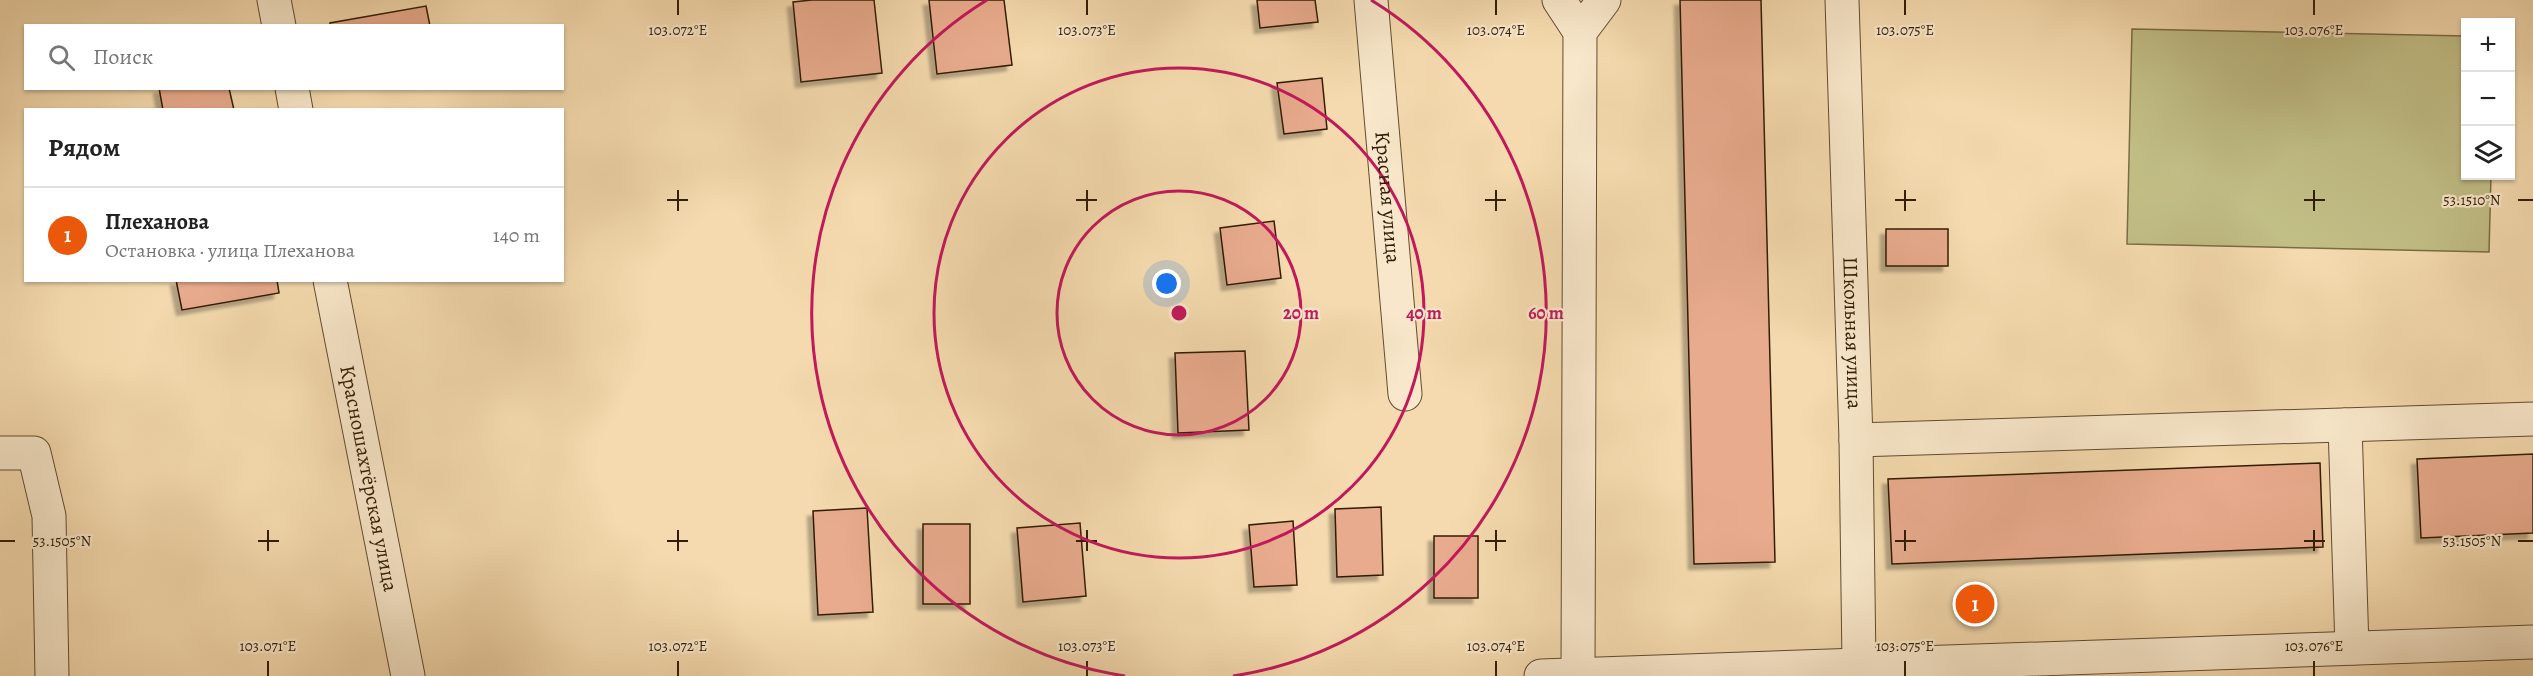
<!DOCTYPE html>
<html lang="ru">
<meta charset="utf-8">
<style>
:root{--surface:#fff;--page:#f2f2f2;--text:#222;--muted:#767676;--line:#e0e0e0;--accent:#ea580c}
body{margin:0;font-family:Alegreya,serif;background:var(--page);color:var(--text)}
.controls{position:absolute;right:18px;top:18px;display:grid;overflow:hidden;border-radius:0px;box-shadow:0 2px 4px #0004}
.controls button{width:54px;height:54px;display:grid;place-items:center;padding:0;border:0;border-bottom:2px solid var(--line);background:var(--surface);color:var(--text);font:30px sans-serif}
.you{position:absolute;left:1167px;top:284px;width:21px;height:21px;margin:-15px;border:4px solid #fff;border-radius:50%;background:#1a73e8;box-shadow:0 0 0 9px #1a73e833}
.badge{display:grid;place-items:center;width:39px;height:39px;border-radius:50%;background:var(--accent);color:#fff;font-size:20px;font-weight:700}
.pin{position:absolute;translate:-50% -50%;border:3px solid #fff;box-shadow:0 2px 6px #0006}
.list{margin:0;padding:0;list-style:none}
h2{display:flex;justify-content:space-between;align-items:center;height:78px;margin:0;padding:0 24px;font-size:26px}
h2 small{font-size:20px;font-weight:400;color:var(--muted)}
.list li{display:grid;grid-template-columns:39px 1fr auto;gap:18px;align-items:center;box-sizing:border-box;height:96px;padding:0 24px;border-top:2px solid var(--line)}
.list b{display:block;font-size:22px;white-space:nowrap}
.list p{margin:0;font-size:20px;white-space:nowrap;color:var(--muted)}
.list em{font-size:20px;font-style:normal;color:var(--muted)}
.icon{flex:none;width:33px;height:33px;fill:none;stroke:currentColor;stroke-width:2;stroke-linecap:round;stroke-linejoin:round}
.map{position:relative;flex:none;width:2533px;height:676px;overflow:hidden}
.search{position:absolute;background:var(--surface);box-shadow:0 2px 4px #0004;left:24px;top:24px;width:540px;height:66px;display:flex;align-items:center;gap:15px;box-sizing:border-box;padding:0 21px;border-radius:0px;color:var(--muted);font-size:22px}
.panel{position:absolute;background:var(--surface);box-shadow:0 2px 4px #0004;left:24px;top:108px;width:540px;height:174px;border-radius:0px}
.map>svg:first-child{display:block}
.green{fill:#c1be86;stroke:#7a6d46;stroke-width:1.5}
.building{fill:#e8ab8d;stroke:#321c06;stroke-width:1.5;filter:url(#shadow)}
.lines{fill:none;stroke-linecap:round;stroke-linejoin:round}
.minor-casing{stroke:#624c30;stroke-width:35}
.minor{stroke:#f8e7ca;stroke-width:33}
.ticks{fill:none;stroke:#321c06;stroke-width:2}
.ring{fill:none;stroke:#c2185b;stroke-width:3}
.labels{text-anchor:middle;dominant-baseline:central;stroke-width:4.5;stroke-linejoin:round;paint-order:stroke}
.street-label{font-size:21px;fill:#321c06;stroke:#f8e7ca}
.ticks-label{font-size:15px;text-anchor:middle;fill:#321c06;stroke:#f8e7ca;stroke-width:4.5;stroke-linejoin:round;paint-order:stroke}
.centre{fill:#c2185b;stroke:#f8e7ca;stroke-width:3}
.ring-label{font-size:18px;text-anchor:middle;font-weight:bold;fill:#c2185b;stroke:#f8e7ca;stroke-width:4.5;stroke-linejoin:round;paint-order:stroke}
</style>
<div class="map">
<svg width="2533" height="676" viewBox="0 0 2533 676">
<defs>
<filter id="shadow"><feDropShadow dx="-5.5" dy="5.5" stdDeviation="1.5" flood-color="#0004"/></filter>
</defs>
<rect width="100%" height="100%" fill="#f4daae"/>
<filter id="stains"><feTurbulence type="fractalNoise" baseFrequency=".00333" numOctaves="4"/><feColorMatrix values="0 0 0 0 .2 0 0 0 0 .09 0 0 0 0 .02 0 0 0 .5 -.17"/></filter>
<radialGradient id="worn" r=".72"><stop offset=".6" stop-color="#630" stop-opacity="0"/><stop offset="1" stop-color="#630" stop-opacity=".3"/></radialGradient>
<path class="green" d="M2132,29L2465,36L2466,176H2491L2489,252L2127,244Z"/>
<g class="building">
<path d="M812,0H874L882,73L801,82L793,2Z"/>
<path d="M929,0H1004L1012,65L937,74Z"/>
<path d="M1257,0H1315L1318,22L1260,28Z"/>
<path d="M1680,0H1761L1775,562L1694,564Z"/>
<path d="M426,6L430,26H330V23Z"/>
<path d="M1322,78L1327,129L1284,134L1277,83Z"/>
<path d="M159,88H229L234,110H163Z"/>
<path d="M1274,221L1281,278L1227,285L1220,228Z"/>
<rect x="1886" y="229" width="62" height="37"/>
<path d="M176,280H277L279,293L182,310Z"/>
<path d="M1245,351L1249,430L1178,433L1175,353Z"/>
<path d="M2533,454V533L2421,538L2417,459Z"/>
<path d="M2320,463L2323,547L1892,564L1888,479Z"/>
<path d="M1381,507L1383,575L1337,577L1335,509Z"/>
<path d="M867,508L873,612L818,615L813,511Z"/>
<path d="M1293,521L1297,585L1254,587L1249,525Z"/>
<path d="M1080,523L1086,596L1023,602L1017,528Z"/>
<rect x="923" y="524" width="47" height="80"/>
<rect x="1434" y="536" width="44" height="62"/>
</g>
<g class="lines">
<defs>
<g id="minor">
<path d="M274,0L279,26"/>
<path id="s1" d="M1371,0L1405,394"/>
<path d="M1559,0L1580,32"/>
<path id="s2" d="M1842,0L1856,440L1859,665"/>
<path d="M292,88L296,110"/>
<path id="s3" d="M330,280L408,676"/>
<path d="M2345,425L2352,648"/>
<path d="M1856,440L2533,419"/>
<path d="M0,453H34L49,516L52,676"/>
<path d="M1541,676L2533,642"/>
<path d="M1578,676L1580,32L1604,0"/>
</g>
</defs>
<use href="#minor" class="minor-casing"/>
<use href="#minor" class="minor"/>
</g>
<path class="ticks" d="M678,0V15M1087,0V15M1496,0V15M1905,0V15M2314,0V15M678,190V211M1087,190V211M1496,190V211M1905,190V211M2314,190V211M667,200H688M1076,200H1097M1485,200H1506M1895,200H1916M2304,200H2325M2518,200H2533M268,530V551M678,530V551M1087,530V551M1496,530V551M1905,530V551M2314,530V551M0,541H15M258,541H279M667,541H688M1076,541H1097M1485,541H1506M1895,541H1916M2304,541H2325M2518,541H2533M268,661V676M678,661V676M1087,661V676M1496,661V676M1905,661V676M2314,661V676"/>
<g class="ring">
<circle cx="1179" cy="313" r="122"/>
<circle cx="1179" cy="313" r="245"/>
<path d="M1125 676A367 367 0 0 1 987 0M1371 0A367 367 0 0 1 1233 676"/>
</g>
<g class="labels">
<g class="street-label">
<text stroke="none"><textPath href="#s1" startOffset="198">Красная улица</textPath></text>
<text stroke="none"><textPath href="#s2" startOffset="333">Школьная улица</textPath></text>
<text stroke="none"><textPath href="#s3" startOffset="202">Красношахтёрская улица</textPath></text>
</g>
</g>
<g class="ticks-label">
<text x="678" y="35">103.072°E</text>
<text x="1087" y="35">103.073°E</text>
<text x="1496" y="35">103.074°E</text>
<text x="1905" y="35">103.075°E</text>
<text x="2314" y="35">103.076°E</text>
<text x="2472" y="205">53.1510°N</text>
<text x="62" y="546">53.1505°N</text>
<text x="2472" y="546">53.1505°N</text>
<text x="268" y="651">103.071°E</text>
<text x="678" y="651">103.072°E</text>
<text x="1087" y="651">103.073°E</text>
<text x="1496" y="651">103.074°E</text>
<text x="1905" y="651">103.075°E</text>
<text x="2314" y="651">103.076°E</text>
</g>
<circle cx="1179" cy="313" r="9" class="centre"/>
<g class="ring-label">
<text x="1301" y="319">20 m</text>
<text x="1424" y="319">40 m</text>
<text x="1546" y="319">60 m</text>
</g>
<rect width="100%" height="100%" filter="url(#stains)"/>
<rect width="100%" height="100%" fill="url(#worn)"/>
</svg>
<div class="controls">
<button>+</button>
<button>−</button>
<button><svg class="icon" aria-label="layers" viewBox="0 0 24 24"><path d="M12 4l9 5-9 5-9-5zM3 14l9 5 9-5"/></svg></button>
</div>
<div class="you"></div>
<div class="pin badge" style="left:1975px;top:604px">1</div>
<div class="search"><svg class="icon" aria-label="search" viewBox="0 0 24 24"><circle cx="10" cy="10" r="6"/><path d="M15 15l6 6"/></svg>Поиск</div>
<section class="panel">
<h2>Рядом<small></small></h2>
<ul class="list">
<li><span class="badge">1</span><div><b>Плеханова</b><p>Остановка · улица Плеханова</p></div><em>140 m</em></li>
</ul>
</section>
</div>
